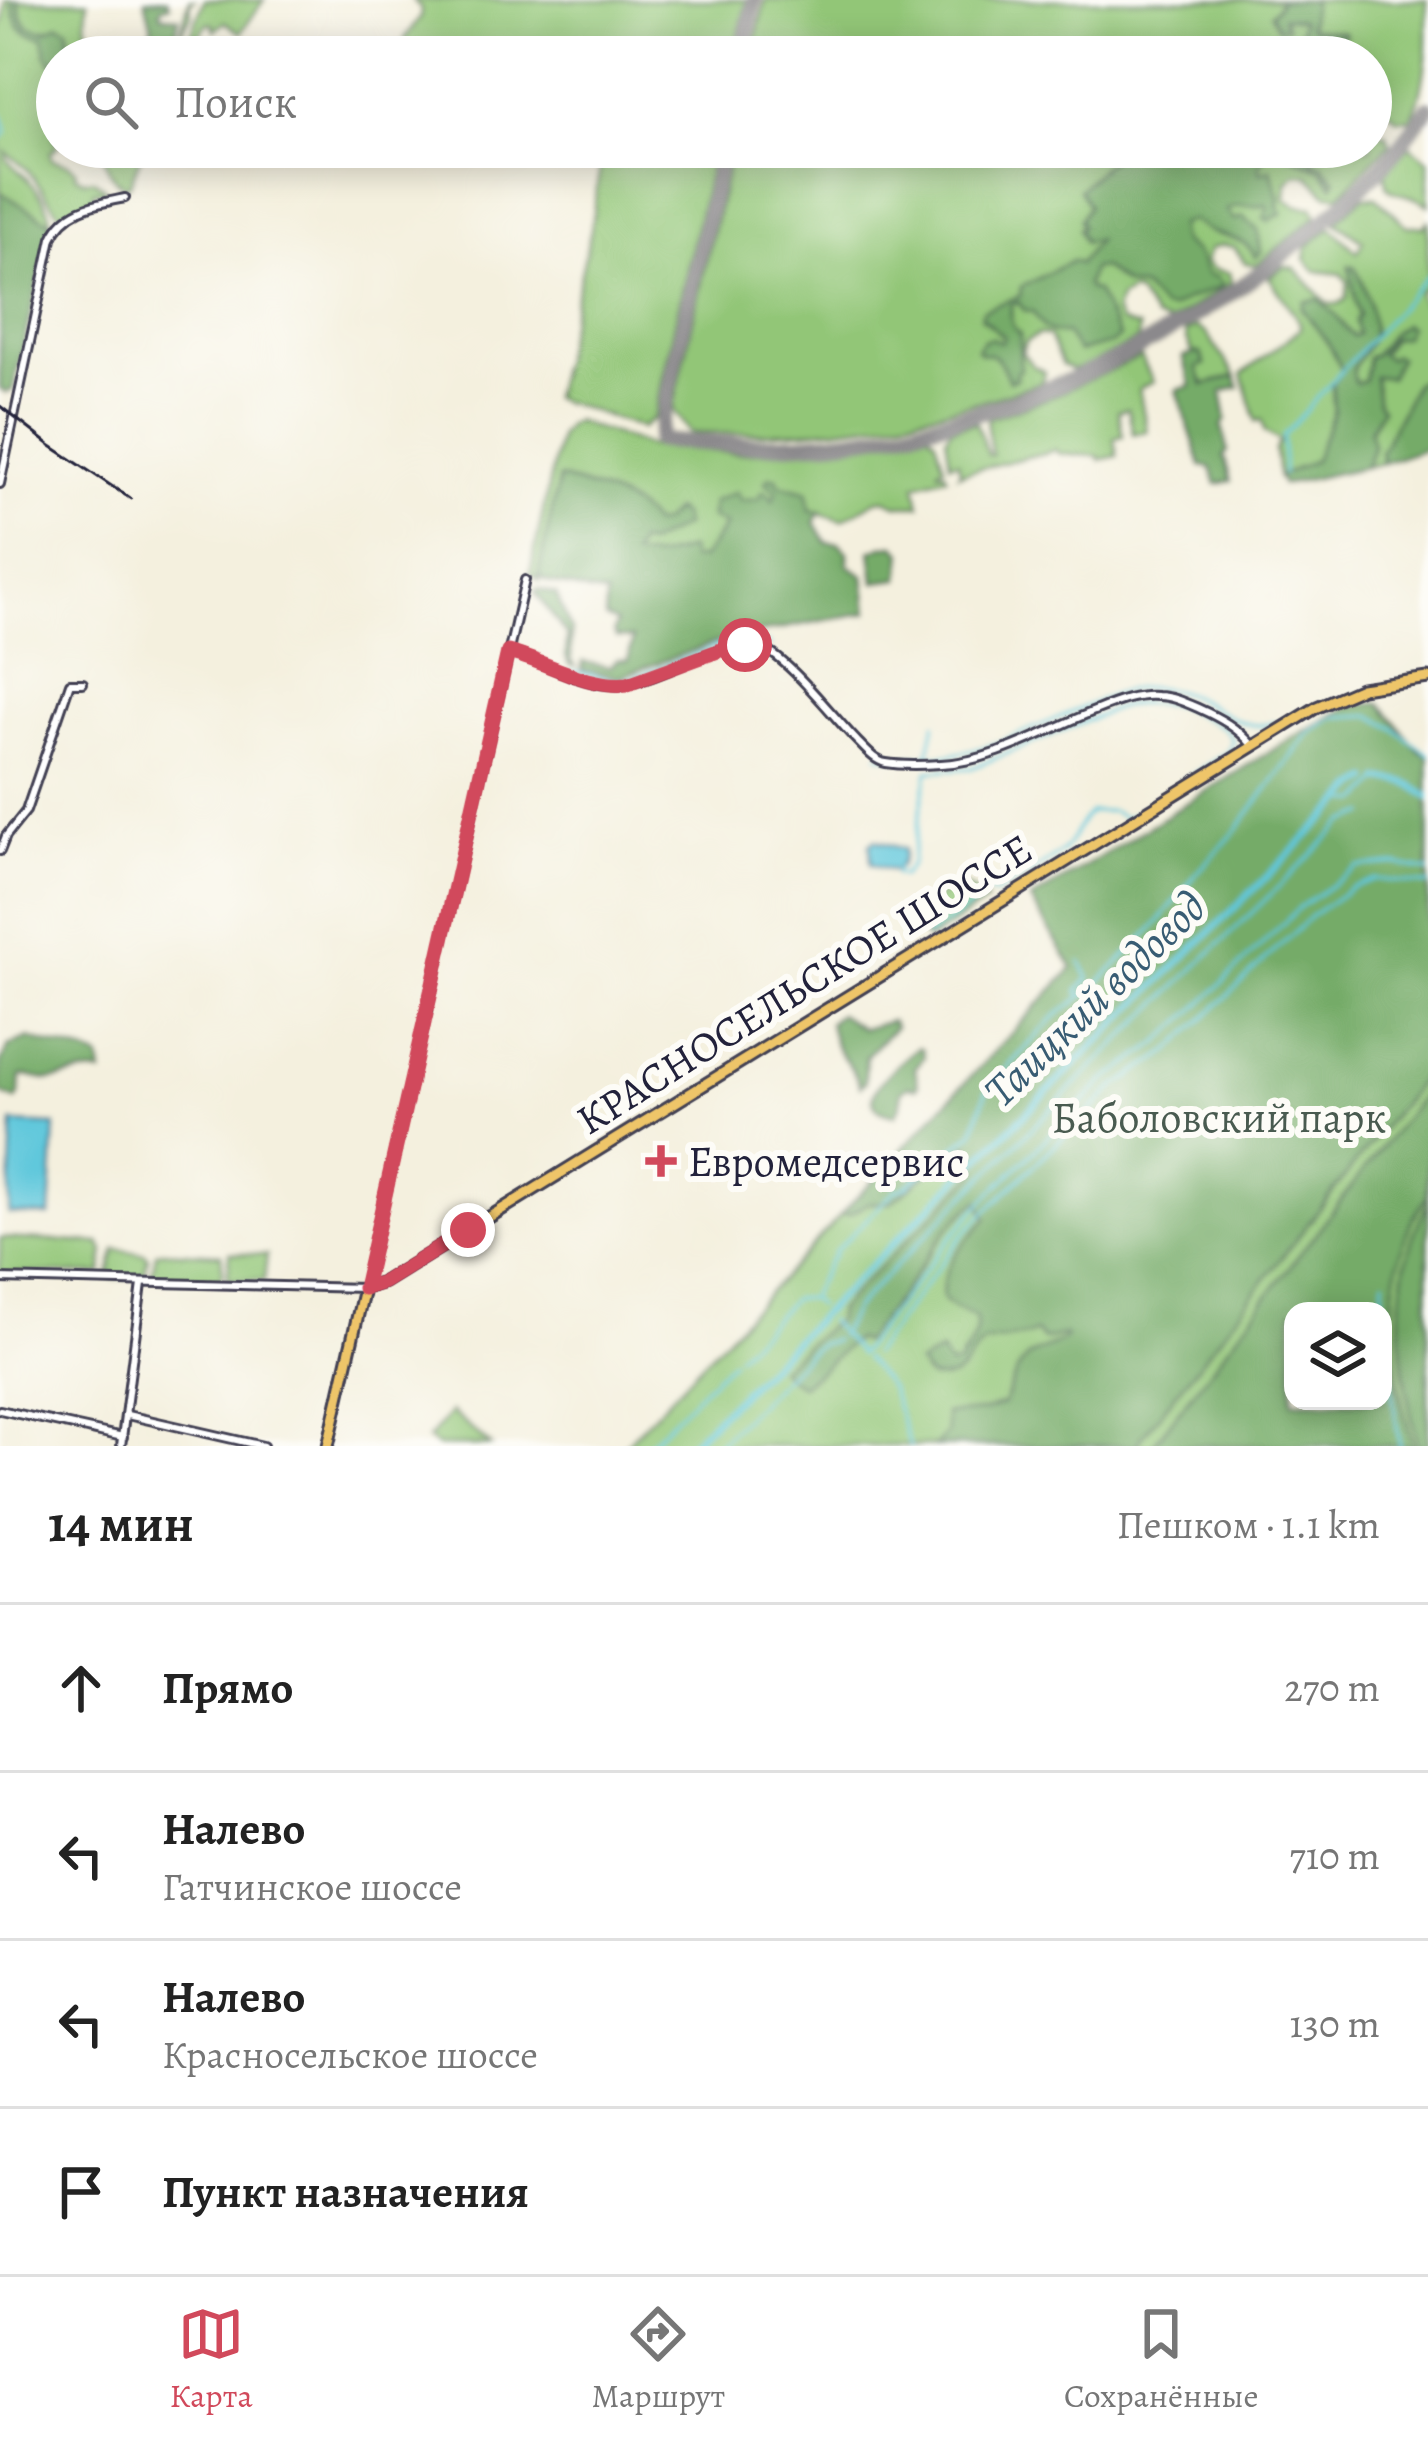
<!DOCTYPE html>
<html lang="ru">
<meta charset="utf-8">
<style>
:root{--surface:#fff;--page:#f2f2f2;--text:#222;--muted:#767676;--line:#e0e0e0;--accent:#d1495b}
body{margin:0;font-family:Alegreya,serif;background:var(--page);color:var(--text)}
.controls{position:absolute;right:36px;bottom:36px;display:grid;overflow:hidden;border-radius:24px;box-shadow:0 6px 30px #0003}
.controls button{width:108px;height:108px;display:grid;place-items:center;padding:0;border:0;border-bottom:3px solid var(--line);background:var(--surface);color:var(--text);font:60px sans-serif}
.stop{position:absolute;width:36px;height:36px;margin:-27px;border:9px solid #d1495b;border-radius:50%;background:#fff}
.stop.end{background:#d1495b;border-color:#fff;box-shadow:0 3px 12px #0008}
.list{margin:0;padding:0;list-style:none}
h2{display:flex;justify-content:space-between;align-items:center;height:156px;margin:0;padding:0 48px;font-size:51px}
h2 small{font-size:39px;font-weight:400;color:var(--muted)}
.list li{display:grid;grid-template-columns:78px 1fr auto;gap:36px;align-items:center;box-sizing:border-box;height:168px;padding:0 48px;border-top:3px solid var(--line)}
.list b{display:block;font-size:45px;white-space:nowrap}
.list p{margin:0;font-size:39px;white-space:nowrap;color:var(--muted)}
.list em{font-size:39px;font-style:normal;color:var(--muted)}
.icon{flex:none;width:66px;height:66px;fill:none;stroke:currentColor;stroke-width:2;stroke-linecap:round;stroke-linejoin:round}
.map{position:relative;flex:none;width:1428px;height:1446px;overflow:hidden}
.search{position:absolute;background:var(--surface);box-shadow:0 6px 30px #0003;left:36px;right:36px;top:36px;height:132px;display:flex;align-items:center;gap:30px;box-sizing:border-box;padding:0 42px;border-radius:66px;color:var(--muted);font-size:45px}
.sheet{height:828px;background:var(--surface)}
nav{display:flex;justify-content:space-around;align-items:center;box-sizing:border-box;height:168px;border-top:3px solid var(--line);background:var(--surface);font-size:33px;color:var(--muted)}
nav a{display:grid;justify-items:center;gap:6px}
nav .on{color:var(--accent)}
.map>svg:first-child{display:block}
.green{fill:#92c677;stroke:#5a7459;stroke-width:3;fill-rule:evenodd}
.forest{fill:#75ab68;stroke:#4c6652;stroke-width:3;fill-rule:evenodd}
.water{fill:#60c8dc;stroke:#41758c;stroke-width:3}
.lines{fill:none;stroke-linecap:round;stroke-linejoin:round}
.stream{stroke:#60c8dc;stroke-width:3}
.canal{stroke:#60c8dc;stroke-width:6}
.taxiway{stroke:#8b898c;stroke-width:16}
.minor-casing{stroke:#424153;stroke-width:12}
.major-casing{stroke:#424153;stroke-width:15}
.minor{stroke:#fff;stroke-width:6}
.major{stroke:#eec569;stroke-width:9}
.rail{stroke:#22223b;stroke-width:3}
.route{stroke:#d1495b;stroke-width:15}
.poi-dot{fill:#d1495b;stroke:#fdfcf7;stroke-width:4.5}
.labels{text-anchor:middle;dominant-baseline:central;stroke-width:12;stroke-linejoin:round;paint-order:stroke}
.street-label{font-size:42px;fill:#22223b;stroke:#fdfcf7}
.park-label{font-size:42px;fill:#495b50;stroke:#fdfcf7}
.poi-label{font-size:42px;fill:#22223b;stroke:#fdfcf7;text-anchor:start}
.water-label{font-size:45px;font-style:italic;fill:#385c73;stroke:#fdfcf7}
</style>
<div class="map">
<svg width="1428" height="1446" viewBox="0 0 1428 1446">
<rect width="100%" height="100%" fill="#fdfcf7"/>
<filter id="ink" filterUnits="userSpaceOnUse"><feTurbulence type="fractalNoise" baseFrequency=".00833" numOctaves="2"/><feDisplacementMap in="SourceGraphic" scale="24" xChannelSelector="R" yChannelSelector="G"/><feConvolveMatrix kernelMatrix="1 2 1 2 8 2 1 2 1" color-interpolation-filters="sRGB"/></filter>
<filter id="wash" filterUnits="userSpaceOnUse"><feTurbulence type="fractalNoise" baseFrequency=".004" numOctaves="4" result="noise"/><feDisplacementMap in="SourceGraphic" scale="48" xChannelSelector="R" yChannelSelector="G"/><feGaussianBlur stdDeviation="2.7" result="paint"/><feColorMatrix in="noise" values="0 0 0 0 0 0 0 0 0 0 0 0 0 0 0 0 0 1.4 0 .05"/><feComposite in="paint" operator="in"/></filter>
<g filter="url(#wash)">
<rect width="100%" height="100%" fill="#f4f0de"/>
<g class="green">
<path d="M5,0H11C18,25 16,32 44,37L57,67V127L54,137L57,147L50,153L52,159L69,164L76,170V175L85,180L93,179L107,190V193L94,191L92,200L60,214L28,170L6,152L7,160C26,177 49,197 52,223L0,192V28L4,20Z"/>
<path d="M18,0L88,1C81,49 97,29 120,57H71L67,28C36,27 25,40 18,0Z"/>
<path d="M189,0H193L190,2L191,15L181,34L189,40L204,0H264L241,33L225,22L215,31L213,24H208L191,47L193,53L199,52L195,57H175Z"/>
<path d="M413,0H747L734,57H402L405,38L420,18L421,9Z"/>
<path d="M765,0H1426C1428,39 1428,85 1411,118L1398,119L1377,101L1371,102V57H752Z"/>
<path d="M1386,133L1390,143L1340,195L1327,194L1308,175L1296,174L1287,183L1286,200L1299,206L1313,207L1317,216L1257,265L1246,263L1234,247L1222,245L1210,249L1206,262L1213,269L1230,273L1231,283L1169,323L1155,319L1137,294L1131,292L1119,299L1115,312L1121,323L1139,328L1138,340L1087,366L1073,370L1062,365L1049,336L1040,334L1025,342L1022,353L1032,365L1045,372L1043,381L1039,383C923,423 812,437 690,433L673,410L732,147H1371V134Z"/>
<path d="M1410,145L1428,160V205C1415,194 1399,197 1386,186L1385,173Z"/>
<path d="M101,147H126L129,155L131,147H144L130,184L124,186C109,177 106,163 101,147Z"/>
<path d="M603,147H714L654,418L642,428L552,398L591,229Z"/>
<path d="M1363,197H1376L1407,226H1423L1428,221V286L1418,293L1423,305L1428,303V377L1415,383L1380,453L1383,463L1366,467L1373,446L1369,431L1381,409L1377,402L1373,375L1390,360L1380,355L1403,325C1382,339 1373,358 1364,382L1356,385C1344,358 1370,354 1372,332C1373,313 1356,286 1349,267C1354,283 1359,317 1359,333L1353,337C1327,319 1346,307 1302,308L1330,346L1342,370L1332,383L1334,411L1314,461L1278,477L1275,450L1280,441L1265,432L1262,420L1256,421L1242,374L1300,329V323L1269,277L1284,266L1295,268L1328,304H1338L1346,299L1348,282L1342,274L1315,271L1305,259L1307,247L1331,227L1357,252L1363,241L1336,222Z"/>
<path d="M1197,327L1206,333L1236,376L1203,386L1187,339L1186,332Z"/>
<path d="M1141,357L1153,382L1139,389L1147,431L1133,434L1128,409L1118,411L1123,436L1115,438L1117,456L1100,460L1098,456C1084,454 1072,457 1058,453L1056,450L958,474L960,471L958,461L950,463L946,436L951,428L976,422L988,455H992L987,428L988,418L1043,400Z"/>
<path d="M575,421L649,446L737,453L834,447L929,432L936,439L944,466L939,468V471H945L947,476L916,484L920,505H898L886,499L877,500L842,520L810,510L777,491L776,498L773,500L741,501L702,559H690L688,550L655,558L631,556L638,542L647,545L683,526L663,522L541,577L540,581L530,574L559,435L568,424Z"/>
<path d="M1380,703L1420,752L1428,756V1446H624L1073,968L1031,900L1282,744L1350,706ZM1293,1311H1383V1401H1293Z"/>
<path d="M963,885L985,899L986,902L930,939L925,938L914,920V912L954,886Z"/>
<path d="M0,1238L100,1243L104,1251L102,1272L98,1274L0,1273Z"/>
<path d="M116,1249L145,1254L148,1257L145,1272L139,1278H112L109,1274Z"/>
<path d="M161,1251L221,1254L223,1274L220,1279L155,1278L151,1276L156,1253Z"/>
<path d="M229,1253L267,1255L264,1281L230,1280L228,1277Z"/>
<path d="M451,1412L491,1446H436L428,1439Z"/>
</g>
<g class="forest">
<path d="M11,0H18L22,19L27,26L45,31L59,24L68,28L71,57H57L55,67L46,54L44,37C17,31 17,26 11,0Z"/>
<path d="M145,0H168L170,5L161,8L160,13L164,16L179,17L171,57H120L109,43L110,39L116,37L121,39L131,34L149,33L152,28Z"/>
<path d="M1278,0H1313L1309,25L1312,28L1344,32L1345,36L1329,39L1327,56L1293,57L1292,47L1300,39L1301,20L1283,17L1286,27L1278,28L1271,14L1279,3Z"/>
<path d="M1123,147H1235L1244,154L1262,147L1266,151L1259,168L1261,172L1271,169L1280,200L1278,205L1283,213L1268,221L1264,218L1268,210L1267,205C1254,209 1239,202 1227,210L1234,220L1243,217L1258,230L1261,252L1256,257C1244,237 1231,239 1211,232C1204,229 1198,224 1191,220L1179,225C1179,245 1183,242 1195,252C1200,257 1204,269 1208,275L1217,277L1222,283L1221,287L1186,300L1171,309L1162,308L1142,288L1126,286L1103,268L1092,269L1086,285L1090,290L1096,291L1119,337L1111,344L1078,352L1066,334C1047,334 1042,328 1033,312L1024,310L1018,302L1011,304C1012,317 1008,325 1020,334V370L1016,372V379L1009,381C1002,365 1000,354 981,353L977,349L983,340L991,338L1001,342L1004,337L981,317L983,310L1020,296L1021,287L1072,261L1079,264L1097,240L1084,243L1078,229L1082,226L1079,220L1088,206L1079,189Z"/>
<path d="M1271,147H1310L1313,161L1322,164L1336,180L1333,185L1322,170Z"/>
<path d="M0,192L52,223L13,390L6,393L0,389Z"/>
<path d="M1349,266H1354C1364,280 1377,324 1370,341C1362,358 1347,364 1356,384L1364,381L1368,357L1374,355L1391,333L1403,324L1408,327L1404,337L1391,339L1380,354L1389,359L1394,355L1399,358L1389,378L1374,376L1377,402L1382,409L1369,431L1373,445L1366,467L1282,485L1278,477L1314,460L1334,411L1332,383L1342,370L1330,346L1302,308L1304,301L1319,299C1324,307 1329,308 1335,314C1343,322 1343,330 1353,336L1358,334L1355,321L1359,315C1352,298 1354,283 1349,266Z"/>
<path d="M1196,353L1201,354L1205,364L1197,368L1204,385L1236,376L1239,387L1222,392L1227,419L1222,426L1228,451L1224,456L1231,481L1217,484L1211,468L1201,466L1177,390L1191,386L1183,357Z"/>
<path d="M1428,377V448L1383,463L1380,453L1415,383Z"/>
<path d="M770,477L777,478L779,484L808,492L810,510L821,512L815,522L826,542L839,543L848,552V565L864,575L868,612L723,640L619,677L581,670L583,662L610,667L617,660H628L633,639L616,638L613,632L616,623L605,618L606,596L548,582L538,575L559,478C592,489 632,496 653,525L663,522L675,510L682,516L684,526L647,545L638,543L632,556L655,558L689,549L691,559H702L726,525L711,518L712,502L736,492L741,501L758,499L762,492H766L773,500L777,491L765,482Z"/>
<path d="M895,545L903,552L900,579L875,582L871,551L882,546Z"/>
<path d="M538,589L556,594L571,631V660L575,666L569,665L566,657L567,636L535,592Z"/>
<path d="M1380,703L1420,752L1428,756V1070L1135,1446H935L947,1433L945,1414L985,1411L1004,1403C1010,1389 1016,1368 1028,1357C1035,1350 1054,1348 1066,1338L1064,1335L1044,1340L1035,1332L1027,1336L983,1343C962,1365 965,1383 929,1378L918,1364L941,1352L950,1366L958,1364C967,1350 981,1334 975,1317L954,1308L943,1300C938,1267 965,1240 987,1219L979,1201C945,1224 929,1256 905,1289C892,1307 877,1324 863,1342L856,1339C836,1353 822,1372 801,1385L790,1379L779,1368L836,1320L837,1311L848,1298L978,1171L969,1145L955,1152L890,1203H868L850,1214H841L1073,968L1031,900L1282,744L1350,706Z"/>
<path d="M839,1014L862,1029L891,1021L895,1027L866,1056L865,1082L860,1086C851,1059 834,1057 829,1022Z"/>
<path d="M29,1038C51,1047 82,1048 100,1059L102,1074C78,1072 72,1077 51,1080C39,1081 33,1075 21,1076L20,1093L16,1100L0,1093V1064L9,1046Z"/>
<path d="M918,1047L922,1049L924,1057L915,1068L918,1085L916,1088L908,1086L902,1090L900,1106L895,1115C841,1106 902,1060 918,1047Z"/>
<path d="M1428,1087C1428,1105 1428,1187 1427,1197C1423,1205 1416,1212 1412,1220C1381,1294 1391,1371 1413,1446H1152ZM1293,1311H1383V1401H1293Z"/>
<path d="M1428,1204V1446H1418C1400,1371 1386,1274 1428,1204Z"/>
</g>
<g class="water">
<path d="M875,840L904,849C904,857 901,866 894,871L871,864L870,844Z"/>
<path d="M13,1123L55,1125L50,1216L9,1214Z"/>
</g>
<g class="lines">
<g class="stream">
<path d="M0,112L7,132L1,139"/>
<path d="M1283,474V436L1428,275"/>
<path d="M572,671L616,681L630,679L718,646L754,637L770,646"/>
<path d="M879,755L898,758L928,756L935,723"/>
<path d="M928,756C980,757 1040,724 1089,705C1103,699 1118,691 1133,689C1151,686 1172,688 1189,695C1216,706 1245,735 1275,722"/>
<path d="M1344,801L1360,802L1381,780"/>
<path d="M897,869L895,874L902,876L911,864L928,771L972,768L1120,707L1139,703L1178,706L1224,728L1233,741L1227,752L1135,813L1125,818L1111,811L1090,812C1076,823 1075,840 1062,851C1043,868 1017,879 996,894L991,893L986,887"/>
<path d="M927,936L981,900"/>
<path d="M1081,962L1088,976"/>
<path d="M1082,996L1078,991L1089,978"/>
<path d="M809,1298L830,1259L834,1257V1252L896,1190L905,1187L974,1132L986,1092L992,1084L1056,1016L1094,988L1159,922L1197,873L1236,831L1311,731L1335,717L1371,715L1395,729L1428,754"/>
<path d="M1382,1311L1384,1280"/>
<path d="M828,1320L859,1354"/>
<path d="M1383,1332L1400,1446"/>
<path d="M839,1336L854,1309L865,1297L1072,1088L1344,823L1367,814"/>
<path d="M859,1354L950,1238L992,1192L1106,1080L1160,1042L1197,1008L1301,906L1358,867L1395,864L1428,871"/>
<path d="M872,1354L965,1232L1114,1088L1171,1050L1312,915L1351,888L1375,879L1428,885"/>
<path d="M737,1355L793,1299L809,1298L817,1306"/>
<path d="M864,1358L890,1388L910,1446"/>
<path d="M646,1446L732,1360"/>
<path d="M716,1446L808,1353L820,1344L834,1340"/>
</g>
<g class="canal">
<path d="M1381,780C1401,779 1413,784 1428,797"/>
<path d="M687,1446L1358,787L1370,780"/>
</g>
<g class="taxiway">
<path d="M742,57L754,0"/>
<path d="M722,147L658,441C721,445 786,447 849,439C1022,417 1185,341 1316,228C1341,206 1367,184 1389,159C1403,143 1415,125 1428,108"/>
</g>
</g>
</g>
<g filter="url(#ink)">
<g class="lines">
<defs>
<g id="minor">
<path d="M0,484L52,238C66,208 95,204 125,198"/>
<path d="M509,652C545,661 583,688 621,685C661,681 725,636 760,647C786,655 835,719 858,742C866,750 875,761 886,763C903,766 924,765 941,764C991,762 1041,733 1087,714C1110,705 1132,694 1157,696C1172,696 1186,703 1200,709C1220,718 1238,728 1252,745"/>
<path d="M0,851L6,836L26,811L70,683H83"/>
<path d="M0,1279L364,1288L525,580"/>
<path d="M0,1410L123,1437"/>
<path d="M127,1415L263,1446"/>
<path d="M121,1446L142,1284"/>
</g>
<path id="major" d="M328,1446L364,1288L384,1282L1317,707L1361,688L1428,678"/>
</defs>
<use href="#minor" class="minor-casing"/>
<use href="#major" class="major-casing"/>
<use href="#minor" class="minor"/>
<use href="#major" class="major"/>
<path class="rail" d="M0,406L50,445L131,499"/>
</g>
</g>
<g class="lines" filter="url(#ink)">
<path class="route" d="M468,1230L384,1282L364,1288L508,652C548,662 586,688 628,684L729,647L745,645"/>
</g>
<path class="poi-dot" d="M655 1143h12v12h12v12h-12v12h-12v-12h-12v-12h12z"/>
<g class="labels">
<g class="street-label">
<text transform="translate(804 984) rotate(-32)">КРАСНОСЕЛЬСКОЕ ШОССЕ</text>
</g>
<g class="park-label">
<text x="1219" y="1117">Баболовский парк</text>
</g>
<g class="poi-label">
<text x="688" y="1161">Евромедсервис</text>
</g>
<g class="water-label">
<text transform="translate(1095 999) rotate(-44)">Таицкий водовод</text>
</g>
</g>
</svg>
<div class="controls">
<button><svg class="icon" aria-label="layers" viewBox="0 0 24 24"><path d="M12 4l9 5-9 5-9-5zM3 14l9 5 9-5"/></svg></button>
</div>
<div class="stop" style="left:745px;top:645px"></div>
<div class="stop end" style="left:468px;top:1230px"></div>
<div class="search"><svg class="icon" aria-label="search" viewBox="0 0 24 24"><circle cx="10" cy="10" r="6"/><path d="M15 15l6 6"/></svg>Поиск</div>
</div>
<section class="sheet">
<h2>14 мин<small>Пешком · 1.1 km</small></h2>
<ul class="list">
<li><svg class="icon" aria-label="ahead" viewBox="0 0 24 24"><path d="M12 20V5M6 11l6-6 6 6"/></svg><div><b>Прямо</b></div><em>270 m</em></li>
<li><svg class="icon" aria-label="left" viewBox="0 0 24 24"><path d="M17 20v-9H6M10 6l-5 5 5 5"/></svg><div><b>Налево</b><p>Гатчинское шоссе</p></div><em>710 m</em></li>
<li><svg class="icon" aria-label="left" viewBox="0 0 24 24"><path d="M17 20v-9H6M10 6l-5 5 5 5"/></svg><div><b>Налево</b><p>Красносельское шоссе</p></div><em>130 m</em></li>
<li><svg class="icon" aria-label="arrive" viewBox="0 0 24 24"><path d="M6 21V4h12l-3 4 3 4H6"/></svg><div><b>Пункт назначения</b></div></li>
</ul>
</section>
<nav>
<a class="on"><svg class="icon" aria-label="map" viewBox="0 0 24 24"><path d="M3 6l6-2 6 2 6-2v14l-6 2-6-2-6 2zM9 4v14M15 6v14"/></svg>Карта</a>
<a><svg class="icon" aria-label="directions" viewBox="0 0 24 24"><path d="M12 3l9 9-9 9-9-9zM9 14v-3h6M13 9l2 2-2 2"/></svg>Маршрут</a>
<a><svg class="icon" aria-label="saved" viewBox="0 0 24 24"><path d="M7 4h10v16l-5-4-5 4z"/></svg>Сохранённые</a>
</nav>
